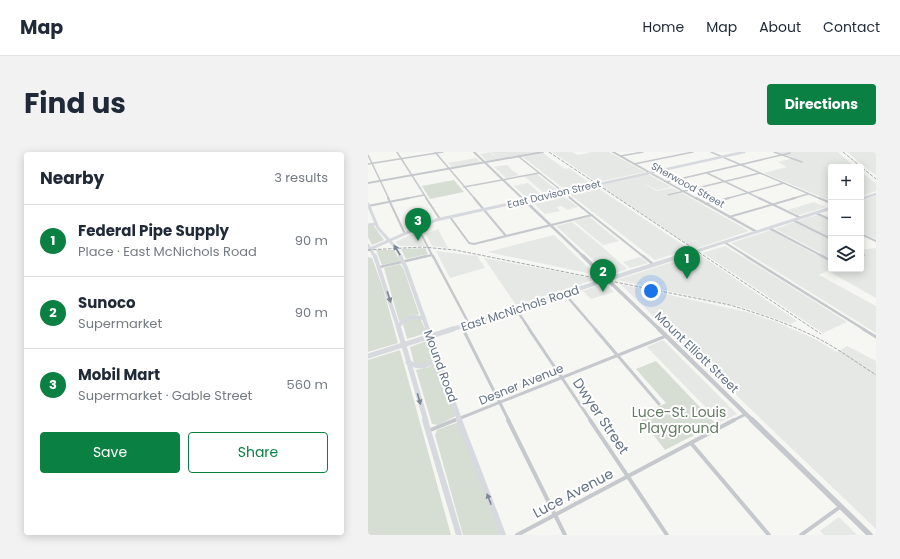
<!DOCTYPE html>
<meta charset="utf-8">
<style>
:root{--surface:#fff;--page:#f2f2f3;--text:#1f2937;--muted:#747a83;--line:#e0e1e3;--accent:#0b8043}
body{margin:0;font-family:Poppins,sans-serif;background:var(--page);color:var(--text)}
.controls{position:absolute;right:12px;top:12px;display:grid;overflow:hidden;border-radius:4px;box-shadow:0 2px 10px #0003}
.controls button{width:36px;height:36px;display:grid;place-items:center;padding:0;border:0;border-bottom:1px solid var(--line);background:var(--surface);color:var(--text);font:20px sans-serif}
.you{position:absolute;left:283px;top:139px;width:14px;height:14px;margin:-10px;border:3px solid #fff;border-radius:50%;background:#1a73e8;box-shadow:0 0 0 6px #1a73e833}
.badge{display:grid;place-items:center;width:26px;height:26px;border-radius:50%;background:var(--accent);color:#fff;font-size:13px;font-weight:700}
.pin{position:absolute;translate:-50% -33px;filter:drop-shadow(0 1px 2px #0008)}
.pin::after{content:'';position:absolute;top:21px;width:14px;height:12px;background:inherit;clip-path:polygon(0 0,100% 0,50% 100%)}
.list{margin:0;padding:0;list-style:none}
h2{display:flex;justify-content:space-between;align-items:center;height:52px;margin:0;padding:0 16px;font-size:17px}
h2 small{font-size:13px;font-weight:400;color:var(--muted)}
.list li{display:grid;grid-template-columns:26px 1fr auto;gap:12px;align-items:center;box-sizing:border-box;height:72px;padding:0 16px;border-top:1px solid var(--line)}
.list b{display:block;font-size:15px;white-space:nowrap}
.list p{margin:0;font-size:13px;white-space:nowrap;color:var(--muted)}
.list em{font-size:13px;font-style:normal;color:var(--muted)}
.actions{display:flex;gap:8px;padding:12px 16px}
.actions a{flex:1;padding:9px 0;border:1px solid var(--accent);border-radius:4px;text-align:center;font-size:14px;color:var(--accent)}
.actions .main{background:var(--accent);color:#fff}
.icon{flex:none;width:22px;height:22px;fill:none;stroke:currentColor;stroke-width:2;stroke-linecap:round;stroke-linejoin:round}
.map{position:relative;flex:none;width:508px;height:383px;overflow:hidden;border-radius:4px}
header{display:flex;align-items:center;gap:24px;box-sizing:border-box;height:56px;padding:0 20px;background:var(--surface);border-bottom:1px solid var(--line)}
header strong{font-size:19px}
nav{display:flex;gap:22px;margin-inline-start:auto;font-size:14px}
.intro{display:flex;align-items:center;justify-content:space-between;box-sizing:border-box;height:96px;padding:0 24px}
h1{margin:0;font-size:28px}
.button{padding:10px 18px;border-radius:4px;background:var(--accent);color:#fff;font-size:14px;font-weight:700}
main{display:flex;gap:24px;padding:0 24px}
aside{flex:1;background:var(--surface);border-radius:4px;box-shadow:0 2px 10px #0003}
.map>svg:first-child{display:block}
.built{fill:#e6e8e6}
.green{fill:#d6ded3}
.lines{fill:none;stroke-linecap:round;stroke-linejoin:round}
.minor-far4{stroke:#c5c8cc;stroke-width:1.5}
.minor-far3{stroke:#c5c8cc;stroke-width:2}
.minor-far2{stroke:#c5c8cc;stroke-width:2.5}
.minor-far1{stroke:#c5c8cc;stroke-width:3}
.minor{stroke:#c5c8cc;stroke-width:4}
.tertiary-far4{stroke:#c5c8cc;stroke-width:2}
.tertiary-far3{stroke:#c5c8cc;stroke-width:2.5}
.tertiary-far2{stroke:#c5c8cc;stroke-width:3.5}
.tertiary-far1{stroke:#c5c8cc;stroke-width:4.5}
.tertiary{stroke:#c5c8cc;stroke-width:5.5}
.secondary-far4{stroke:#d6dadf;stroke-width:2.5}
.secondary-far3{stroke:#d6dadf;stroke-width:3}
.secondary-far2{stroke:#d6dadf;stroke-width:4}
.secondary-far1{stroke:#d6dadf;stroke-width:5}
.secondary{stroke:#d6dadf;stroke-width:6}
.rail{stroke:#a5aab1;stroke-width:1;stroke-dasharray:3.5 1.5;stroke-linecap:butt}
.oneway{fill:#7a8797}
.labels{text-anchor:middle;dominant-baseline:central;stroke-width:4;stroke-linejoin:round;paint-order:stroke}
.far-street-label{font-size:10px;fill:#637285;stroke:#fff}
.street-label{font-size:12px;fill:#637285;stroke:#fff}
.near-park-label{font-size:14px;fill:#647c62;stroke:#fff}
.near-street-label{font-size:14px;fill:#637285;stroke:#fff}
</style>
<header>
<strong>Map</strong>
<nav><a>Home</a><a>Map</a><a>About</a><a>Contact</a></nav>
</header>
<div class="intro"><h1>Find us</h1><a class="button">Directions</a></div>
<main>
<aside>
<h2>Nearby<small>3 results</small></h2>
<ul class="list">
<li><span class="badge">1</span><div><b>Federal Pipe Supply</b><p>Place · East McNichols Road</p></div><em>90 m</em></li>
<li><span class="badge">2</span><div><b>Sunoco</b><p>Supermarket</p></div><em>90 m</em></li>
<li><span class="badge">3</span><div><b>Mobil Mart</b><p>Supermarket · Gable Street</p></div><em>560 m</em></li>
</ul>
<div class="actions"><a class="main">Save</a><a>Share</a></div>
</aside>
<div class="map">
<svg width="508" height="383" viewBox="0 0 508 383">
<rect width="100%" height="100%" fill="#f6f6f2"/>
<g class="built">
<path d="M122,0L126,4H127L123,0H169L119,9L112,2Z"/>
<path d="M184,0H204L210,3L222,1L220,0H241L277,20L229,30Z"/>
<path d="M409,0H470L487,15H463V49L396,21L419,15L410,10L426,6Z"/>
<path d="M479,0H508V23L501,18Z"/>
<path d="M175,1L197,17L201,16L223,32L196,37L155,5Z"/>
<path d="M108,6L113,10L84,15L80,11Z"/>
<path d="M139,13L144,18L151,23L138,26L126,15Z"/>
<path d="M493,20L508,31V39L493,44Z"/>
<path d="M169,22L190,39L177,42L156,24Z"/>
<path d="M280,22L303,35L289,38L273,30L289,39L304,36L311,39L298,43L299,44L314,41L381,79L327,97L231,33Z"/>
<path d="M160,31L169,39L173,43L159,46L146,34Z"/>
<path d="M227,34L321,97L287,108L199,40Z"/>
<path d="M193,42L210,55L199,58L194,54L188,55L192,59L177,62L165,51L181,48L179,45Z"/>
<path d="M508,44V87L493,80V49Z"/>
<path d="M446,50L458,55L431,63L420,58Z"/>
<path d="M449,63L463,69V86L430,69Z"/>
<path d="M222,65L236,77L251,89L235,93L206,69Z"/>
<path d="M204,70L231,92L259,117L242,123L188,74Z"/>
<path d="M427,70L463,88V117H493V103L496,105L497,103L493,101V98L508,96V146L460,119L451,123L508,154V181L363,91L403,78L448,103L453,101L407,77Z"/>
<path d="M70,77L80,96L64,94L58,82Z"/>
<path d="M50,79L57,94H32L28,90Z"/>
<path d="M186,83L228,123L120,100Z"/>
<path d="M357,94L422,134L479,170L455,181L335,101Z"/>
<path d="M68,99L109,104L117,116L82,126Z"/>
<path d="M329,102L332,103L429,169L423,172L374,155L249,128Z"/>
<path d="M272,105L280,111L262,116L255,110Z"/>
<path d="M116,106L229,127L148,153Z"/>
<path d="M237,131L246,140L223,147L215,139Z"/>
<path d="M252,132L379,160L408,170L445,186L469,200L479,194L508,209V377Z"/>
<path d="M295,188L369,262L352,270L279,195Z"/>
<path d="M471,365L489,383H456L452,379Z"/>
</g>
<g class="green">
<path d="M86,28L96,40L62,47L54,34Z"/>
<path d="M0,74H6L16,88L4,93L0,85Z"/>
<path d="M57,96L60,102L38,107L33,97Z"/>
<path d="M8,98H26L32,109L14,113Z"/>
<path d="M0,105L4,106L15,136L30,191L0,200Z"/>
<path d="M32,112L36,118L51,162L31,169L16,116Z"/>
<path d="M52,166L59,181L39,187L35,172L39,168Z"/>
<path d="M61,188L67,204L56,213L46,211L42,195Z"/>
<path d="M32,198L83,383H0V208Z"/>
<path d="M69,209L88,264L70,273L64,272L48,218L61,215Z"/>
<path d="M288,209L348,272L297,298L271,264L298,251L268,217Z"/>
<path d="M88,271H90L132,383H95L67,283L69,278Z"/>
</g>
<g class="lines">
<g class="minor-far4">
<path d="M29,0L59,47"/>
<path d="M67,0L107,47"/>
<path d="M343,0L453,47"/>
<path d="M406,0L434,10"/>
<path d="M0,3L21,47"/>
<path d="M150,4L204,47"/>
<path d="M253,4L275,0"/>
<path d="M0,12L75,0"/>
<path d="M266,12L325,0"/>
<path d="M339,21L393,47"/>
<path d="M299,30L422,1"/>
<path d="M96,35L171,21"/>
<path d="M300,43L392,21"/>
<path d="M36,47L56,43"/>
<path d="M357,47L416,31"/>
<path d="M423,47L440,42"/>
</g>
<g class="minor-far3">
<path d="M20,46L37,82"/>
<path d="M58,46L72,67"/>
<path d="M106,46L138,84"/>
<path d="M202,46L276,105"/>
<path d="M391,46L433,66"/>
<path d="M451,46L463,51"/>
<path d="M338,52L361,46"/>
<path d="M0,54L41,46"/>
<path d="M448,61L463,68"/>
<path d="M82,65L101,91L106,92L224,63"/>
<path d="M361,65L427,46"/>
<path d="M425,68L463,87"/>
<path d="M50,76L65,105"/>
<path d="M401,76L456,105"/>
<path d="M493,82L508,89"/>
<path d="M356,90L380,105"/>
<path d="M493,102L496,103"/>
<path d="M55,105L64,103"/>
</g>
<g class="minor-far2">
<path d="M65,104L101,172"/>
<path d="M275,104L286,113"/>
<path d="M378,104L497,178"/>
<path d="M454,104L463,109"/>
<path d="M12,115L59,104"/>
<path d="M196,141L228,178"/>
<path d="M148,157L162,178"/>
<path d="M94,174L96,178"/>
</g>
<g class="minor-far1">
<path d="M95,177L141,269"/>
<path d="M161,177L223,269"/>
<path d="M227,177L291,252"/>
<path d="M495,177L508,185"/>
<path d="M85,269L298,184"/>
<path d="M364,269L378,262"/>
</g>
<g class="minor">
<path d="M140,268L197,383"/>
<path d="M222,268L299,383"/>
<path d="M60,279L87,268"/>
<path d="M323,291L401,383"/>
<path d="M149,383L366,268"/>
<path d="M433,383L472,355"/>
</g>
<g class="tertiary-far4">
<path d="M106,0L155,47"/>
<path d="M245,0L329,47"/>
<path d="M0,31L175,0"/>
</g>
<g class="tertiary-far3">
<path d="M154,46L216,105"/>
<path d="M328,46L389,80"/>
</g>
<path class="tertiary-far2" d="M215,104L292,178"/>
<path class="tertiary-far1" d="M291,177L385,269"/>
<path class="tertiary" d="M384,268L502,383"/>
<g class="secondary-far4">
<path d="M164,47L376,0"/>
<path d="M493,47L508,42"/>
</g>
<g class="secondary-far3">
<path d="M493,47L496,46"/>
<path d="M0,52L10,76L28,96L33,105"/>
<path d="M0,73L8,72"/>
<path d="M0,93L7,105"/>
<path d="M0,98L68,68L168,46"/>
<path d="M310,105L463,56"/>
</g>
<g class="secondary-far2">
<path d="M7,104L31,178"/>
<path d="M32,104L38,116L60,178"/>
<path d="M30,175C37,165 45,164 56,166"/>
<path d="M82,178L313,104"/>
</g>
<g class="secondary-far1">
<path d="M31,177L58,269"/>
<path d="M59,177L92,269"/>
<path d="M0,204L85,177"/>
<path d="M40,210C51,217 63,215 69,203"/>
</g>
<g class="secondary">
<path d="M57,268L91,383"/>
<path d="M91,268L135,383"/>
</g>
<g class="rail">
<path d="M181,0L453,182"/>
<path d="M475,0L508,27"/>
<path d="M0,98L54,95L87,98L362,153C388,161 413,169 437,180C462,191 485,208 508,223"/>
</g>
</g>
<defs><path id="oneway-solid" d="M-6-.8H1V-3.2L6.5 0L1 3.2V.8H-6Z"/></defs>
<g class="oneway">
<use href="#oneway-solid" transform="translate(29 98) rotate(-122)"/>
<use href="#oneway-solid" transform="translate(21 145) rotate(72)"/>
<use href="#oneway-solid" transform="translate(51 247) rotate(74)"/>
<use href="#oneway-solid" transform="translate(121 347) rotate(-111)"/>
</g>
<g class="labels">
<g class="far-street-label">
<text transform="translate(320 33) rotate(29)">Sherwood Street</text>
<text transform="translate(186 42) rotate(-13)">East Davison Street</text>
</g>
<g class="street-label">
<text transform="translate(152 156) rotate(-18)">East McNichols Road</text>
<text transform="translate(329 200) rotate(44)">Mount Elliott Street</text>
<text transform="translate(73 214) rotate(70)">Mound Road</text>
<text transform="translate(153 232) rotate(-22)">Desner Avenue</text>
</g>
<g class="near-park-label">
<text x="311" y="260">Luce-St. Louis<tspan x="311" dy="16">Playground</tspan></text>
</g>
<g class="near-street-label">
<text transform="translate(233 264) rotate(56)">Dwyer Street</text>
<text transform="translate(205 341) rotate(-28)">Luce Avenue</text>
</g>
</g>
</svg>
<div class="controls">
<button>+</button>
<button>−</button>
<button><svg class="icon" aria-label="layers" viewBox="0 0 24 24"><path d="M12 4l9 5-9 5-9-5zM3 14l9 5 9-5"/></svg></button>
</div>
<div class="you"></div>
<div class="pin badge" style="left:319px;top:127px">1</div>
<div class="pin badge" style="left:235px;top:140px">2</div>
<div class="pin badge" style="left:50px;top:89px">3</div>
</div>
</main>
